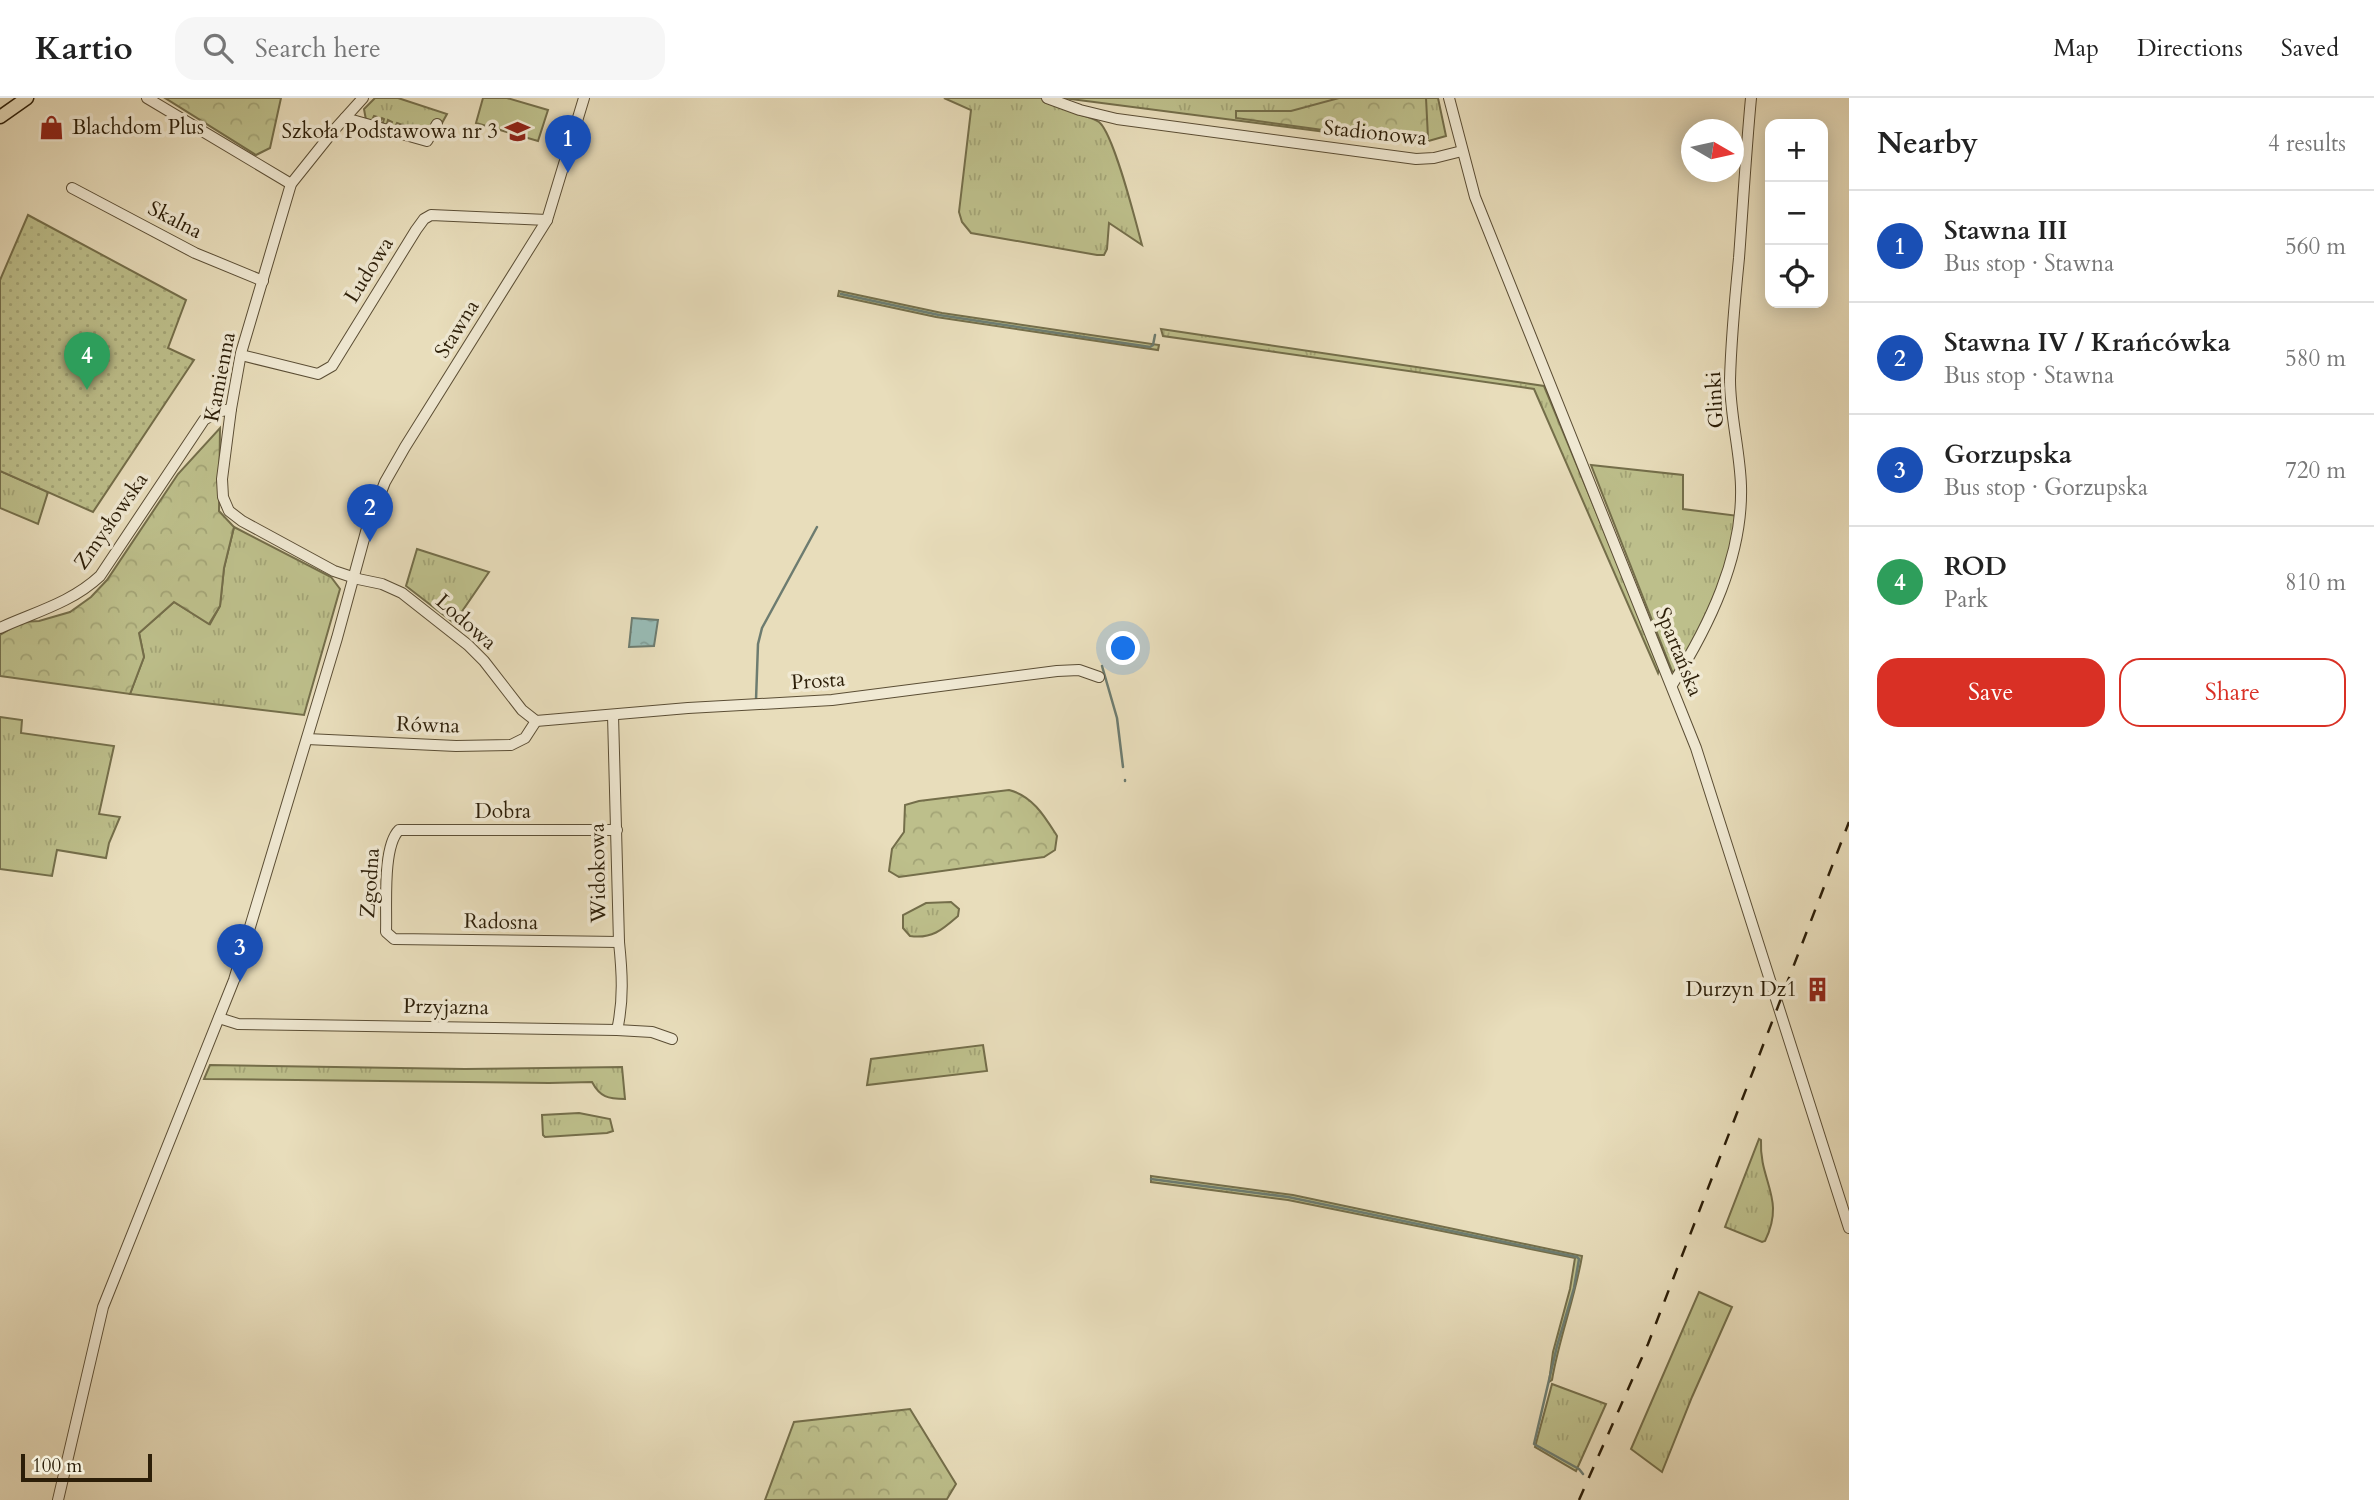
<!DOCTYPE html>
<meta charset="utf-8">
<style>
:root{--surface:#fff;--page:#f6f6f6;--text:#222;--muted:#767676;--line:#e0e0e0;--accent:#d93025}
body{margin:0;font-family:Cardo,serif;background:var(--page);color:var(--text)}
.controls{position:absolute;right:21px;top:21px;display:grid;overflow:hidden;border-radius:14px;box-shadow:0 4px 18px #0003}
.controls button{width:63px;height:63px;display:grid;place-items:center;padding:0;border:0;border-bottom:2px solid var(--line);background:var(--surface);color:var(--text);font:35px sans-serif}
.compass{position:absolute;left:1681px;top:21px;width:63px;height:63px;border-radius:50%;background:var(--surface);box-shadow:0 4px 18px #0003;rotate:99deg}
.scale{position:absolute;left:21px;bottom:18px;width:131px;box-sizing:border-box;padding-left:7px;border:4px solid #2c1e08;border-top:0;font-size:19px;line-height:24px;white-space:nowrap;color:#2c1e08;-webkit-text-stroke:5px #f0e9d3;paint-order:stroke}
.you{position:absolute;left:1124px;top:551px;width:24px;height:24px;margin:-18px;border:5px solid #fff;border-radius:50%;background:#1a73e8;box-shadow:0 0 0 10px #1a73e833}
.badge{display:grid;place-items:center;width:46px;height:46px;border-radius:50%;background:var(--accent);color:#fff;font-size:23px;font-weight:700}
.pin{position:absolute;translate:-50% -58px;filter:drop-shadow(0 2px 4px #0008)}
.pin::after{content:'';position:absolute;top:37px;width:24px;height:21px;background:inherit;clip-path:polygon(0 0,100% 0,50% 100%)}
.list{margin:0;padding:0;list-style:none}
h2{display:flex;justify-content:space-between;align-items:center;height:91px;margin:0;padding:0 28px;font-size:30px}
h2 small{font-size:23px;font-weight:400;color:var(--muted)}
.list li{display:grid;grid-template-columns:46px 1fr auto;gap:21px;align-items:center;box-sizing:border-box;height:112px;padding:0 28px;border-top:2px solid var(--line)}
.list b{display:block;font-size:26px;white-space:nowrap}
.list p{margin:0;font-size:23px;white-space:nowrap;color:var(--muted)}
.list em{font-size:23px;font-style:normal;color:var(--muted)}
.actions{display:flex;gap:14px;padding:21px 28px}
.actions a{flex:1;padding:16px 0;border:2px solid var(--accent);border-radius:21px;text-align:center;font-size:24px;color:var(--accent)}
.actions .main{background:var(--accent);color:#fff}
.icon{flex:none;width:38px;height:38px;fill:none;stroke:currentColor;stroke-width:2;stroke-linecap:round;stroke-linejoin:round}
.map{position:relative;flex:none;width:1849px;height:1402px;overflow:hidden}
header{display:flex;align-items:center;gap:42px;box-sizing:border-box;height:98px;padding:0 35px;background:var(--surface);border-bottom:2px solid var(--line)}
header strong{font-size:33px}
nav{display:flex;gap:38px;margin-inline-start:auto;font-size:24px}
.search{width:490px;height:63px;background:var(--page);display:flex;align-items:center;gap:18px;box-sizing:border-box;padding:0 24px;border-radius:21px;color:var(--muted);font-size:26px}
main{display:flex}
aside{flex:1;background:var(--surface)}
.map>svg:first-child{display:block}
.grass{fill:url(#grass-tufts);stroke:#746e4a;stroke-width:2}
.forest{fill:url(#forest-crowns);stroke:#746e4a;stroke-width:2}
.garden{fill:url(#garden-dots);stroke:#746e4a;stroke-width:2}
.pitch{fill:#bdbf8b;stroke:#746e4a;stroke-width:2}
.water{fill:url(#water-ripples);stroke:#6d7c70;stroke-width:2}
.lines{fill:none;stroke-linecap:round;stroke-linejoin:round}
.stream{stroke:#6d7c70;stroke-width:2.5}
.minor-casing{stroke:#5b4e35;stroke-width:12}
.major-casing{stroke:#2c1e08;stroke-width:15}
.minor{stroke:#f0e9d3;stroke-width:10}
.major{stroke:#e8ddbb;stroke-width:12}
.rail{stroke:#2c1e08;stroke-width:2.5;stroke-dasharray:12 12;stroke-linecap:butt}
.labels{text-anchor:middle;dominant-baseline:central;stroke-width:7;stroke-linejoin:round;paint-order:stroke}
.poi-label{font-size:21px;fill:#2c1e08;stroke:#f0e9d3;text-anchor:end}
.street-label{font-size:21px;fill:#2c1e08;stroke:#f0e9d3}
</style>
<header>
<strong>Kartio</strong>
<div class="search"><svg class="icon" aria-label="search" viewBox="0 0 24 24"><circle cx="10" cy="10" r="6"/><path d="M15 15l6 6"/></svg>Search here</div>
<nav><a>Map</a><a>Directions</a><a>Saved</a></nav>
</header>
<main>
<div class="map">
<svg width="1849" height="1402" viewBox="0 0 1849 1402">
<defs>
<pattern id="grass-tufts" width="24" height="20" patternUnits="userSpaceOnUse" patternTransform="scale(1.75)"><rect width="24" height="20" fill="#bdbf8b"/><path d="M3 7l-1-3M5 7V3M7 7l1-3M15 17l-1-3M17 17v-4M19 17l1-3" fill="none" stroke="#a3a476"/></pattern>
<pattern id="forest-crowns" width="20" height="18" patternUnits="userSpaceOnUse" patternTransform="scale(1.75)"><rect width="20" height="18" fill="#bdbf8b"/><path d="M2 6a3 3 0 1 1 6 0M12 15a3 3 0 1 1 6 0" fill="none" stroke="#a3a476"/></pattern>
<pattern id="garden-dots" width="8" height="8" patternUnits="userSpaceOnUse" patternTransform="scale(1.75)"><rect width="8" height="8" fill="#bdbf8b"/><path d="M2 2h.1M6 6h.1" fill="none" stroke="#a3a476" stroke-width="1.8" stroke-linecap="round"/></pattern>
<pattern id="water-ripples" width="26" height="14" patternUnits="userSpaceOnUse" patternTransform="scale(1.75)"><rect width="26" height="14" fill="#98bbb5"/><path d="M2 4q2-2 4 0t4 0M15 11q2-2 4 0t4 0" fill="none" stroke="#83a09a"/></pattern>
</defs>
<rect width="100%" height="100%" fill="#e8ddbb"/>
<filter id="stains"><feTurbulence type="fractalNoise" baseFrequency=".00286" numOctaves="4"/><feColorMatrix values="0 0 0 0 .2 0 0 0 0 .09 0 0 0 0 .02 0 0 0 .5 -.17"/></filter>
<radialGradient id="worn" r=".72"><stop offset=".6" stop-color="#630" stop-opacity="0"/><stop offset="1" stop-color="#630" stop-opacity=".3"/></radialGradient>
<g class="grass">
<path d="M375,0H398L447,16L442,25L437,22L428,35H407L408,29L397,25L394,31L390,30L392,24L388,22L386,29L382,28L384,21L382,20L379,27L375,25L377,19L374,18L371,24L366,22L364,11Z"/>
<path d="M944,0H1057C1063,5 1068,11 1074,14C1082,18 1092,19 1099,24C1114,36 1136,125 1142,147L1109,125L1107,151L1104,157H1097L971,135L962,124L959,114L971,12Z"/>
<path d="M1063,0H1438L1446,38L1418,46Z"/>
<path d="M839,193L942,215L1159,247L1158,252L936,219L838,198Z"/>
<path d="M1161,231L1544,288L1660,568L1658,575L1534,291L1163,238Z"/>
<path d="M1591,367L1683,377V411L1739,418L1727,467L1706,520L1675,575L1672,573Z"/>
<path d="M0,373L48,394L38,426L0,410Z"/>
<path d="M234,429L331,479L340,491L304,617L130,596L144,559L139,535L174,504L210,526L220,508L224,470Z"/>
<path d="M417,451L489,474L454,525L406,488Z"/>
<path d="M0,619L22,622L21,635L114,648L99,716L120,719L109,745L106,760L57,752L52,778L0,771Z"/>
<path d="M951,804L959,811L958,818C942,832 932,841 910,838L903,830V817L926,805Z"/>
<path d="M983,947L987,973L867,987L871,961Z"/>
<path d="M210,967L465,971L622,969L625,1001C608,1001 600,999 592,984L549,985L204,981Z"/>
<path d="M579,1015L610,1021L613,1033L607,1035L545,1039L543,1037L542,1017Z"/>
<path d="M1759,1041L1761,1042C1759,1084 1786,1100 1765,1143L1762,1144L1725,1129Z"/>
<path d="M1151,1078L1293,1097L1582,1158C1575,1200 1559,1240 1552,1282L1549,1284L1553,1254L1570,1191L1575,1160L1288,1102L1151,1084Z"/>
<path d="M1699,1194L1732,1209L1692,1299L1662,1374L1631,1351Z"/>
<path d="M1552,1286L1606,1306L1576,1373L1535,1349Z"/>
</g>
<g class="forest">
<path d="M165,0H281L270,50L256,57Z"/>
<path d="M1339,0H1426L1428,40L1418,45L1236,20V13H1291Z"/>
<path d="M220,330L219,413L234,429L224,470L220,508L209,526L174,504L139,535L144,559L130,596L0,578V537L22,524L39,523L70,514L91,499L107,482L178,376Z"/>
<path d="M1009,692C1033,698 1045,719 1057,738L1055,752L1044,759L899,779L889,773L892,751L904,734L905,707L919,703Z"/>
<path d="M910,1311L956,1386L947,1401L765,1402L794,1324Z"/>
</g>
<path class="garden" d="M28,117L186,202L168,250L194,262L93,414L0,373V182Z"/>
<path class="pitch" d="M483,0H507L548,12L538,43L476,25Z"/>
<path class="water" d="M632,520L658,522L654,548L629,549Z"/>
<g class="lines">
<g class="stream">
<path d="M841,196L939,217L1150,249L1153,247L1155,237"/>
<path d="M1102,568L1117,620L1123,669"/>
<path d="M756,602L758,546L762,530L817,429"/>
<path d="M1125,682V683"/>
<path d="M1151,1081L1288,1099L1577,1159L1579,1161L1574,1190L1557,1248L1534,1346L1579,1371L1583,1376"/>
</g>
<defs>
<g id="minor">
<path d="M147,0L291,86"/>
<path d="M363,0L335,31L291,86L241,255L231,311L222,381L223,399L229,413L242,423L334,473L358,481L382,486L402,495L468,547L484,563L522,612L536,623"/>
<path d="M1047,0L1080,12L1117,21L1416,61L1434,60L1462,53"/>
<path d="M1449,0L1475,99L1696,650L1849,1130"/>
<path d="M345,20L427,43L437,26"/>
<path d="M72,90L195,155L263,183"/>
<path d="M241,257L318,276L332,268L416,132L424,121L431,117L547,122"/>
<path d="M0,530C35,514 71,505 100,478L204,322L217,314L231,311"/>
<path d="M1672,587C1709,528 1743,459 1741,388C1740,353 1730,317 1730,282C1731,241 1735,200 1739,160C1743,106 1746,53 1751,0"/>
<path d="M613,617L619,844C622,873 624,902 617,932"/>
<path d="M536,623L688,610L832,602L1057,573L1079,572L1099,579"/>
<path d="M307,641L456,648L511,647L525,640L536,623"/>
<path d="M617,732H399C382,749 387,809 386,834L394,841L619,844"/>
<path d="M219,920L238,926L617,932L652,934L672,941"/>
<path d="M58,1402L103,1209L234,882L337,540L367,430L385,384L405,349L547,122L584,0"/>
</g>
<path id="major" d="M0,19L27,0"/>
</defs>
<use href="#minor" class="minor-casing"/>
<use href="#major" class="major-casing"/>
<use href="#minor" class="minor"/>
<use href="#major" class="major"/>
<path class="rail" d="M1579,1402L1648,1246L1849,724"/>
</g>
<defs>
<symbol id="shop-bare" viewBox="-9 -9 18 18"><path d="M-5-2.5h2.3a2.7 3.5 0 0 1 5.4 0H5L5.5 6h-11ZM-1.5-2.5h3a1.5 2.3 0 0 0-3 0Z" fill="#8f2418" stroke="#f0e9d3" stroke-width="2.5" paint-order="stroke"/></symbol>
<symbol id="school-bare" viewBox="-9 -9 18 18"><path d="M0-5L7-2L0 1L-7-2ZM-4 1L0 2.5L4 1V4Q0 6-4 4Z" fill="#8f2418" stroke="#f0e9d3" stroke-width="2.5" paint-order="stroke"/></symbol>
<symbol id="building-bare" viewBox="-9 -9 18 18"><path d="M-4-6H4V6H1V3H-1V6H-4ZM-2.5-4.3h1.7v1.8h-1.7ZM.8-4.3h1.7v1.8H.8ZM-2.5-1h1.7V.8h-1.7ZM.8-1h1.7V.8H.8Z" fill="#8f2418" stroke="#f0e9d3" stroke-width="2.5" paint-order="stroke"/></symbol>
</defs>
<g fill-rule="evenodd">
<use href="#shop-bare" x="34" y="12" width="35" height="35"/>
<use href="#school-bare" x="500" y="16" width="35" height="35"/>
<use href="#building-bare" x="1800" y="874" width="35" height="35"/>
</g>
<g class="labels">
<g class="poi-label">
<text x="72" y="29" text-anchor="start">Blachdom Plus</text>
<text x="498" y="33">Szkoła Podstawowa nr 3</text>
<text x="1797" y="891">Durzyn Dz1</text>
</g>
<g class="street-label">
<text transform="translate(1375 35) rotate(6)">Stadionowa</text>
<text transform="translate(175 122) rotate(27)">Skalna</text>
<text transform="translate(369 172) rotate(-58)">Ludowa</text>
<text transform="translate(457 231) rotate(-58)">Stawna</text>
<text transform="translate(220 279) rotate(-79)">Kamienna</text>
<text transform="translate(1715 302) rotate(-93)">Glinki</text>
<text transform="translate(111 423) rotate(-55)">Zmysłowska</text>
<text transform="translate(466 524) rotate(41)">Lodowa</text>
<text transform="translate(1679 554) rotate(68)">Spartańska</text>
<text transform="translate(818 583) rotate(-4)">Prosta</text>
<text transform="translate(428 627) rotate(2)">Równa</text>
<text x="503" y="713">Dobra</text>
<text transform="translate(598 775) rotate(-91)">Widokowa</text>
<text transform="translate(370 785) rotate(-86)">Zgodna</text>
<text transform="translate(501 824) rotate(1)">Radosna</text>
<text transform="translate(446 909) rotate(1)">Przyjazna</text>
</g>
</g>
<rect width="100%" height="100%" filter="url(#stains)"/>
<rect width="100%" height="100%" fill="url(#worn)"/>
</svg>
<div class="controls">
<button>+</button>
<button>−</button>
<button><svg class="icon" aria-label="locate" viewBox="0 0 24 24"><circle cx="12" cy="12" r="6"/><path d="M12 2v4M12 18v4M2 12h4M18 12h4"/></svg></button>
</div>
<svg class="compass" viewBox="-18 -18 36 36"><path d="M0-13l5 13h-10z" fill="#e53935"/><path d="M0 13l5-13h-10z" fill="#767676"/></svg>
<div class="scale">100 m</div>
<div class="you"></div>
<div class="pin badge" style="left:568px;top:75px;background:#1a4fb4">1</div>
<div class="pin badge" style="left:370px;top:444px;background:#1a4fb4">2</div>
<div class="pin badge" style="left:240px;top:884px;background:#1a4fb4">3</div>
<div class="pin badge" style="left:87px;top:292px;background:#2e9e5b">4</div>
</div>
<aside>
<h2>Nearby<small>4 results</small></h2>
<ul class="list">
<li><span class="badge" style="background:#1a4fb4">1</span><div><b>Stawna III</b><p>Bus stop · Stawna</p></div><em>560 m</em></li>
<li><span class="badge" style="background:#1a4fb4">2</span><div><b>Stawna IV / Krańcówka</b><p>Bus stop · Stawna</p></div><em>580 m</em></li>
<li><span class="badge" style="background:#1a4fb4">3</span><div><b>Gorzupska</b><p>Bus stop · Gorzupska</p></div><em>720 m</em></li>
<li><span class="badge" style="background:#2e9e5b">4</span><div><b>ROD</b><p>Park</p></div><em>810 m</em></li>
</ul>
<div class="actions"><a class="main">Save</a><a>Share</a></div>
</aside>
</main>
